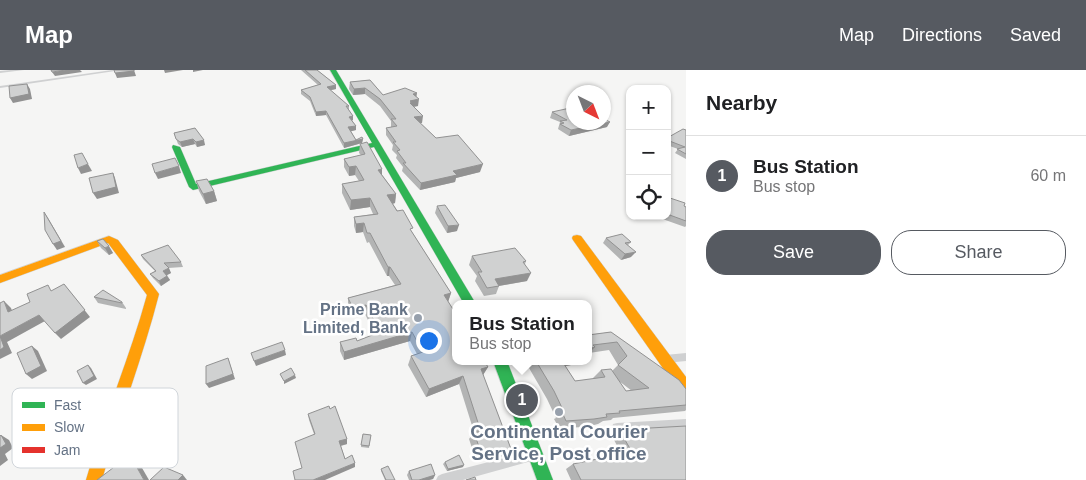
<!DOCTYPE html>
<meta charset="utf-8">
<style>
:root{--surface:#fff;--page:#f2f2f2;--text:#202124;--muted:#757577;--line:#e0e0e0;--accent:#565a61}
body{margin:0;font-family:Arial,sans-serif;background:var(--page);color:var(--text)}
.controls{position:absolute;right:15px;top:15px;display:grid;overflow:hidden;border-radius:10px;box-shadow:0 1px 4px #0004}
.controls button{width:45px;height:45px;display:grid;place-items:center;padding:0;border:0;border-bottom:1px solid var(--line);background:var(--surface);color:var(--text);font:25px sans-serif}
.compass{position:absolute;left:566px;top:15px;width:45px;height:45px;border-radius:50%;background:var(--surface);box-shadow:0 1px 4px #0004;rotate:138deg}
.you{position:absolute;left:428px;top:270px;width:18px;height:18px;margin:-12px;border:4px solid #fff;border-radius:50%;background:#1a73e8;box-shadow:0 0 0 8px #1a73e833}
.badge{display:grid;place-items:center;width:32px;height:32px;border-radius:50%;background:var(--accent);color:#fff;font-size:16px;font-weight:700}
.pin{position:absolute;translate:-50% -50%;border:2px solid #fff;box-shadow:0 1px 5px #0006}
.popup{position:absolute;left:452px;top:230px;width:140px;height:65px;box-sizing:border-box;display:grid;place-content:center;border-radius:10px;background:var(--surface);filter:drop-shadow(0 1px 4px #0005);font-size:16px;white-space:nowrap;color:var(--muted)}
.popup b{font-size:19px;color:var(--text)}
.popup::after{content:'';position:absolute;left:50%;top:100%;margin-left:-10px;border:10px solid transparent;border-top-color:var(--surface)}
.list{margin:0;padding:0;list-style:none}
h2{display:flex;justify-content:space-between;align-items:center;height:65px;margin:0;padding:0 20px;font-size:21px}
h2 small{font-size:16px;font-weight:400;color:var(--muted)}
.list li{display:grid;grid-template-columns:32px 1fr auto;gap:15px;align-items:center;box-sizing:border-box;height:80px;padding:0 20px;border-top:1px solid var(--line)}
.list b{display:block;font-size:19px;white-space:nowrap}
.list p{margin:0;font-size:16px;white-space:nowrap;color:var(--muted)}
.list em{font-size:16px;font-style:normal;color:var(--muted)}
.actions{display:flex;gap:10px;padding:15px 20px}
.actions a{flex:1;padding:11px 0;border:1px solid var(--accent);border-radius:20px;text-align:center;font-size:18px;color:var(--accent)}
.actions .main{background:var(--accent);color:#fff}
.icon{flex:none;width:28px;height:28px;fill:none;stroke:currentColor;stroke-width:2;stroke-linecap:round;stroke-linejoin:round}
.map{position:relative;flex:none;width:686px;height:410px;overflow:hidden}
header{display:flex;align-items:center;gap:30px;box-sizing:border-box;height:70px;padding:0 25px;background:var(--accent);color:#fff}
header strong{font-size:24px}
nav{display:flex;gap:28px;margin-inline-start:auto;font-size:18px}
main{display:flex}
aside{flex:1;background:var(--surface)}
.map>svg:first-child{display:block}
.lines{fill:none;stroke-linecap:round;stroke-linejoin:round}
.fast-casing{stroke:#d0d2d3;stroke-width:1}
.slow-casing{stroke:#d0d2d3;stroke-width:1}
.street{fill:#cfd0d1;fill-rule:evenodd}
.fast{fill:#30b455;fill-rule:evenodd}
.slow{fill:#ff9f0a;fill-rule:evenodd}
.wall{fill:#b3b4b4;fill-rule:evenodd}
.shaded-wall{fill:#929292}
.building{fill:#d0d1d1;stroke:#929292}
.poi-dot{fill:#97a0ac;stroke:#fff;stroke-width:2}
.labels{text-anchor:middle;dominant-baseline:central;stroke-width:5;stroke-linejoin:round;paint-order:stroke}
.poi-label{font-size:16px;font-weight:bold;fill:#647285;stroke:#fff;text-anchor:end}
.near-poi-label{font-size:19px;font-weight:bold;fill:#647285;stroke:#fff}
.key{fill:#fff;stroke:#d0d5da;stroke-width:1}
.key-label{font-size:14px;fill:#647285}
</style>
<header>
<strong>Map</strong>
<nav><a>Map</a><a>Directions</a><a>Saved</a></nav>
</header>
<main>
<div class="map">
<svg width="686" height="410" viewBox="0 0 686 410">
<rect width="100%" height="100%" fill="#f5f5f4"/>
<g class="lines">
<defs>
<g id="fast">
<path d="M330,0H336L476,234H464L374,77L193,120L189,117L172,77L173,75L180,77L196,114L372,73Z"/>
<path d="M493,291H507L553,410H537Z"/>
</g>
<g id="slow">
<path d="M577,165L581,166L686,307V326L681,324L573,170L572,168L573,166Z"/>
<path d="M109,166L118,170L159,224C143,287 119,347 102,410H86C104,347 130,287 147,225L108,173L0,213V205Z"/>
</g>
</defs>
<use href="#fast" class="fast-casing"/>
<use href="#slow" class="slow-casing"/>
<g class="street">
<path d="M10,0H24L0,3V1Z"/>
<path d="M112,0H122L0,18V16Z"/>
<path d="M686,283V291L665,293L662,292L660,289L662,286L665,285Z"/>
<path d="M686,349V359L617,363L613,362L612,358L613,354L617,353Z"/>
<path d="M535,380L539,381L540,385L539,389L535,390L463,410H436L438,406L442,404Z"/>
</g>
<use href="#fast" class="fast"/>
<use href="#slow" class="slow"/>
</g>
<g class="wall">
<path d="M301,0H317L336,15V19L330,20L349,36V40L353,46V50H352L356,56V60L351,61L356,70L363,69L362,73L344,78L326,45L316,46L310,31L301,24V20L318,15Z"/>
<path d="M370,10L383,25L417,27L418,36L414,37L422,53H420L436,68L480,102L456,108L455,112L420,120L402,101L403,97L396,88L397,85L392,80L393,75L386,65V58L391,57V51L380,36L365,24L353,25L349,19L350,12Z"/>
<path d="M552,42L607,57L569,66L558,59L560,52L550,48Z"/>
<path d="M195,58L205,75L197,77L195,74L182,77L178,74L174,63Z"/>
<path d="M686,60V89L675,83L678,79L667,75V68Z"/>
<path d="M360,74L396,124L395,133L393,134L412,162L451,223L448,232L488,297L483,305L511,379L504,386L476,390L469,369L474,362L459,314L426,327L408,295L411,286L417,284L410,271L344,290L340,281V272L357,271L375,264L365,244L352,247L348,237V228L395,215L389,206H387L369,172L367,173L363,162L356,163L354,156V147L373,144L370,137L350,140L342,123V114L359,111L355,105L349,106L344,97V89L361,85L359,83Z"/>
<path d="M196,111L214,121L217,131L206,134L199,121Z"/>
<path d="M667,127L686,137V156L685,157L654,146H667Z"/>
<path d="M437,136L457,161L447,163L435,143Z"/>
<path d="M606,168L631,172L628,175L631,187L621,190L603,173Z"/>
<path d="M97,171L113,183L109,185L101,178Z"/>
<path d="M141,185L181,192L183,197L168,198L171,203L167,205L170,210L161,216L153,208L150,204L155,201L143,189Z"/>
<path d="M472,186L526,191L525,194L527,211L499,216L496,224L484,226L475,211L477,206L469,195Z"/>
<path d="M94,227L122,232L126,238V239L98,233Z"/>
<path d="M611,262L686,319V340L685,341L613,348L611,350L603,351L598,354L586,357L559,358L554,349L556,348L547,329L525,291H574L571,295L565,296L575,311L593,309V308L601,300L612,301L618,295L609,280L589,283L588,284V265ZM619,311L632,321H626Z"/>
<path d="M153,321L157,326L155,340L138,343L135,358L122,361L116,356L124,326Z"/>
<path d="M308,344L347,369V374L341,376L345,389L355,393V397L302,398L314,364L309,350Z"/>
<path d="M632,359L686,410H571L566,399L573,394L622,385L613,368L621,363L628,362Z"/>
<path d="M363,364L371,365L369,378L361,377Z"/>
<path d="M445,392L463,397L447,401L443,394Z"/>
<path d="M381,399L395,410H385L381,401Z"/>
<path d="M409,401L435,405L433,409L429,410H409L407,405Z"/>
</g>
<g class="shaded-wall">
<path d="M66,0H80L82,2L55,6L52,2Z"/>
<path d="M134,0L136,6L117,8L115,3Z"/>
<path d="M164,0H183L165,3Z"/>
<path d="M193,0H203L193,2Z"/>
<path d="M27,14L30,19L32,29L13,33L10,28Z"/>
<path d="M336,15V19L327,21V17Z"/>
<path d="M365,18V24L353,25L354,19Z"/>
<path d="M417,23L416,30L419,29L418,36L411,37L410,31L413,24Z"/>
<path d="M326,41V45L316,46V42Z"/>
<path d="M353,46V50L349,51V47Z"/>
<path d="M423,46L422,53L413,54L414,47Z"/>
<path d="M610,52L607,57L569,66L571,60Z"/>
<path d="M356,56V60L348,62V57Z"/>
<path d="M193,69L195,74L182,77L180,72Z"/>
<path d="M363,69L362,73L344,78V73Z"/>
<path d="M204,70L205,75L197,77L196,72Z"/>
<path d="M88,94L92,101L81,104L78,98Z"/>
<path d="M483,94L480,102L456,108L455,112L420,120L421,113L453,101Z"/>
<path d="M179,96L181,103L158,109L155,103Z"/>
<path d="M356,96L355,105L349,106V97Z"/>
<path d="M382,99V108L378,100Z"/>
<path d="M113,103L115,108L119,123L97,129L93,123Z"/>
<path d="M214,121L217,131L206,134L203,124Z"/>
<path d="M396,124L395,133L386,135L387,125Z"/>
<path d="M370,128V137L350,140L351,130Z"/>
<path d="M44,142L48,148L65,177L57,180L53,174Z"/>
<path d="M364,153L363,162L356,163V154Z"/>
<path d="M459,155L457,161L447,163L448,156Z"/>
<path d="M109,176L113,183L109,185L105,178Z"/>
<path d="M636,182L631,187L621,190L625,184Z"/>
<path d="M388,197H390L389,206H387Z"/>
<path d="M169,198L171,203L165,206L163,201Z"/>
<path d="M531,203L527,211L492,217L495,209Z"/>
<path d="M167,206L170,210L161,216L159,211Z"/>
<path d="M64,214L90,247L61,269L55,263Z"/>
<path d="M451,223L448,232L444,225Z"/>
<path d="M4,231L11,238L15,248L8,242Z"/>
<path d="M366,235L365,244L352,247L353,238Z"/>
<path d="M39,245L45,251L7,272L12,283L0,289V266Z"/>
<path d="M412,262L410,271L344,290V282Z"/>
<path d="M32,276L38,281L47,301L32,309L26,304Z"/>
<path d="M595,277L588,284V279Z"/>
<path d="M285,280L286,285L256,296L254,291Z"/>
<path d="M228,288L235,309L209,318L206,314Z"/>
<path d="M560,291H574L571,295L555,298Z"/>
<path d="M88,295L91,298L97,309L86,315L83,313Z"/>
<path d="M488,297L483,305L481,299Z"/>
<path d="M295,305L296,308L284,314V311Z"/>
<path d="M463,306L459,314L426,327L429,319Z"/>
<path d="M153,321L157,326L155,340L151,334Z"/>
<path d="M79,327L82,329L85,340L72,348L69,345Z"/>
<path d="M133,337L138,343L135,358L130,353Z"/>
<path d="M1,365L9,370L13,378L5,384L8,390L0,396V378Z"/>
<path d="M347,369V374L339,376V371Z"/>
<path d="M130,385L138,391L149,410H144Z"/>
<path d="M355,393V397L325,410H313Z"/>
<path d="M464,395L463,397L447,401L448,399Z"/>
<path d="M183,405L187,410H178Z"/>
<path d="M435,405L433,409L429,410H419Z"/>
</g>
<g class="building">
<path d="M51,0H66L52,2Z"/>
<path d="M114,0H134V1L115,3Z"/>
<path d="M305,0H317L336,15L327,17L349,36H346L353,46L349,47L356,56L348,57L356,70L362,67L363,69L344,73L326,41L316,42L310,27L301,20L321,14Z"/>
<path d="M370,10L383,25L405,18L417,23L413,24L419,29L410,31L412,32L410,33L423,46L414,47L436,68L458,65L483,94L453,101L457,105L421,113L403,93H406L397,81L400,80L393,72H396L386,58L397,56L391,49H396L380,29L365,18L354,19L350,12Z"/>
<path d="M27,14L29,24L10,28L9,16Z"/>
<path d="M570,38L574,39V52H604V49L610,52L571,60L560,54L564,53L560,51L567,50L552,42Z"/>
<path d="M195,58L204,70L196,72L193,69L180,72L176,69L174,63Z"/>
<path d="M683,59L686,60V84L677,79L685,77L667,70V68Z"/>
<path d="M367,72L382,99L378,100L396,124L387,125L397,141L403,140L413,158L410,159L451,223L444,225L456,244V291H484L488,297L481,299L511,379L481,383L474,362H481L463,306L429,319L411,286L423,282L412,262L344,282L340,272L356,268L357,271L380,262L366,235L353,238L348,228L401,214L390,197H388L370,163H367L364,153L356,154L354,147L378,144L370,128L351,130L342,114L364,110L356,96L349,97L344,89L365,84L360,74Z"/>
<path d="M82,83L88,94L78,98L74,85Z"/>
<path d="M175,88L179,96L155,103L152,94Z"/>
<path d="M113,103L116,117L93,123L89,108Z"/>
<path d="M207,109L214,121L203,124L196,111Z"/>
<path d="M667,127L685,133L684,136L686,137V151L667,144Z"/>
<path d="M445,135L459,155L448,156L437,136Z"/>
<path d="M44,142L61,171L53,174L45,160Z"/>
<path d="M622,164L631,172L625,173L636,182L625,184L606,168Z"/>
<path d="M103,169L109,176L105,178L97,171Z"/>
<path d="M168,175L181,192L164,193L169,198L163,201L167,206L159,211L150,204L156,201L141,185Z"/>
<path d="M515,178L526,191L523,192L531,203L495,209L499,216L487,218L478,202H482L472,186Z"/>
<path d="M64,214L85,240L55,263L39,245L0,266L4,277L0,280V233L4,231L8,242L30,232L27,224L48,215L51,221Z"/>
<path d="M103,220L122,232V233L94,227Z"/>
<path d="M611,262L679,310L686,319V335L619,341L620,343L606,344L607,347L594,349L566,351L562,342H564L554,321L536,291H562L575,311L605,307L601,300L611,299L626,321L649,318L618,295L627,286L617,272L593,275L595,277L588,279V265Z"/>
<path d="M282,272L285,280L254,291L251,283Z"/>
<path d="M32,276L41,296L26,304L17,283Z"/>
<path d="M228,288L233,304L206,314V296Z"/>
<path d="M88,295L94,306L83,313L77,301Z"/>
<path d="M291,298L295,305L284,311L280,304Z"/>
<path d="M153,321L151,334L133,337L130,353L116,356L124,326Z"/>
<path d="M79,327L82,337L69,345L65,334Z"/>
<path d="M329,336L330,339L335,336L347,369L339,371L345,389L352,385L355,393L313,410H295L293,401L302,398L295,372L315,364L308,344Z"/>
<path d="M686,356V410H581L573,394L632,382L621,363L634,361L632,359Z"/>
<path d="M363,364L371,365L369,376L361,375Z"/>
<path d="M1,365L6,374L0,378V366Z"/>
<path d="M130,385L144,410H97Z"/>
<path d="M459,385L464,395L448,399L445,392Z"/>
<path d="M431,394L435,405L419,410H412L409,401Z"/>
<path d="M388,396L395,410H386L381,399Z"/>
<path d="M164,397L183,405L178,410H150Z"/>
<path d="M475,407L476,410H466Z"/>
</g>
<g class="poi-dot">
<circle cx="418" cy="248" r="5"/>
<circle cx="559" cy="342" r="5"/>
</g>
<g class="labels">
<g class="poi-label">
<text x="408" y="239">Prime Bank<tspan x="408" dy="18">Limited, Bank</tspan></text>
</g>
<g class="near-poi-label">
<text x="559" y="361">Continental Courier<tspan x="559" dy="22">Service, Post office</tspan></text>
</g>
</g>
<rect x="12" y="318" width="166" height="80" rx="8" class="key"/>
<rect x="22" y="332" width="23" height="6" fill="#30b455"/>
<rect x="22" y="354" width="23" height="7" fill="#ff9f0a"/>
<rect x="22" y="377" width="23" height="6" fill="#e5322d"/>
<g class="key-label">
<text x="54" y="340">Fast</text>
<text x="54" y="362">Slow</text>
<text x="54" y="385">Jam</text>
</g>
</svg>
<div class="controls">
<button>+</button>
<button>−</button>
<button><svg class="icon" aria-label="locate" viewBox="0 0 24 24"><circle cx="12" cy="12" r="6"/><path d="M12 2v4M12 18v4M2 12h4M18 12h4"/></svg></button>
</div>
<svg class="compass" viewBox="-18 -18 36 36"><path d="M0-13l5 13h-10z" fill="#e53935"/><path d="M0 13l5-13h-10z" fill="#757577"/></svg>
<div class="you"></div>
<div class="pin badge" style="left:522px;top:330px">1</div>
<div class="popup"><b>Bus Station</b>Bus stop</div>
</div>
<aside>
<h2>Nearby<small></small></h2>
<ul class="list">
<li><span class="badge">1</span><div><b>Bus Station</b><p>Bus stop</p></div><em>60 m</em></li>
</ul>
<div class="actions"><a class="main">Save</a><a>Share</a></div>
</aside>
</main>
